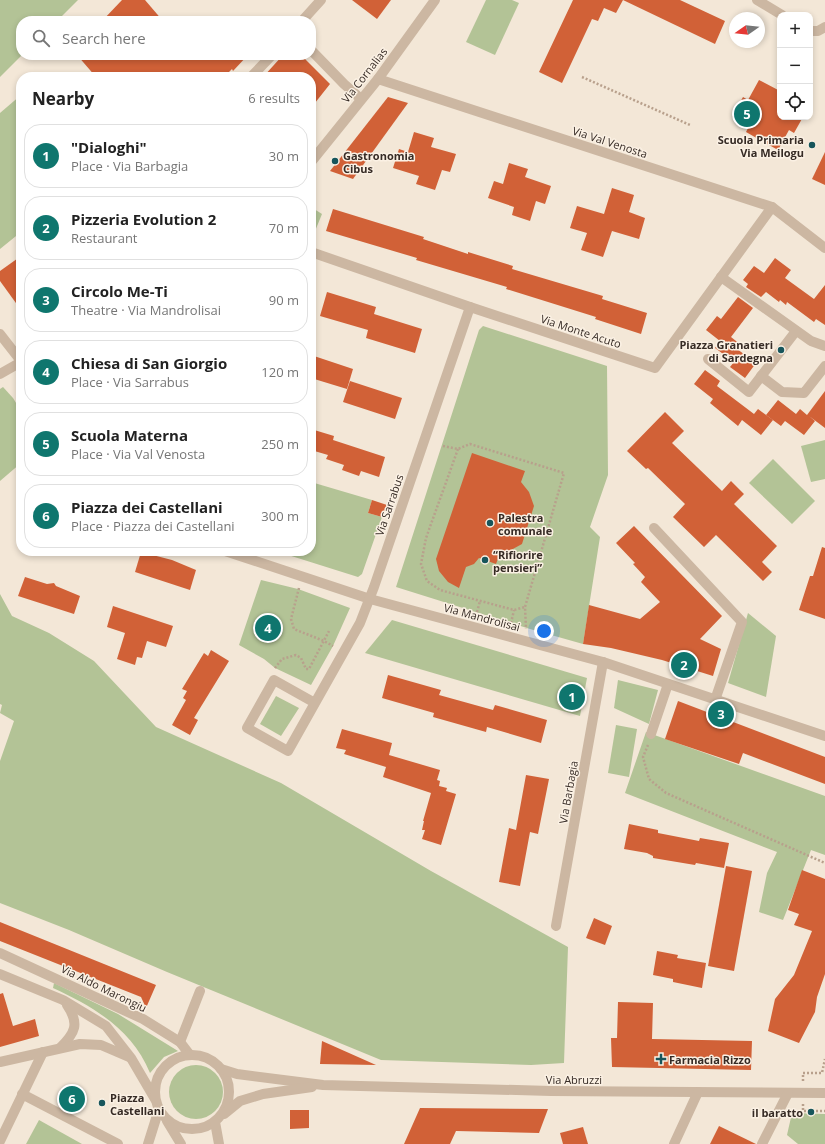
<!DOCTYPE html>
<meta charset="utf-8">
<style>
:root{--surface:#fff;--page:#f6f6f6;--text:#222;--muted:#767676;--line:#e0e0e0;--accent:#0f766e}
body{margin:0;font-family:"Open Sans",sans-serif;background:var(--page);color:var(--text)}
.controls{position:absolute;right:12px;top:12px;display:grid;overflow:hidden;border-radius:8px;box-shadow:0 2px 6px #0003}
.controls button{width:36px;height:36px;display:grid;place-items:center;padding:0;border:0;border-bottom:1px solid var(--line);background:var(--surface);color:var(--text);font:20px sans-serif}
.compass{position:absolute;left:729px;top:12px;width:36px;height:36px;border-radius:50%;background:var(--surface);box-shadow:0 2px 6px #0003;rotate:256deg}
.you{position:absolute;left:544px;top:631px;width:14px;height:14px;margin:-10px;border:3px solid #fff;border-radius:50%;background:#1a73e8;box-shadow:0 0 0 6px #1a73e833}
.badge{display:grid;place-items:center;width:26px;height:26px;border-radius:50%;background:var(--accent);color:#fff;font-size:13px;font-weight:700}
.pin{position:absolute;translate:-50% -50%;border:2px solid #fff;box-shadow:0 1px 4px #0006}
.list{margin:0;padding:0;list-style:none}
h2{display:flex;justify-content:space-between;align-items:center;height:52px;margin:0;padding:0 16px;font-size:17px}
h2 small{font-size:13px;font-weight:400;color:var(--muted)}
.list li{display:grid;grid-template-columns:26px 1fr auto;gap:12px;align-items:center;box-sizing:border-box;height:64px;margin:0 8px 8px;padding:0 8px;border:1px solid var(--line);border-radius:16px}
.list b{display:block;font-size:15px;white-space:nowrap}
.list p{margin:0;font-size:13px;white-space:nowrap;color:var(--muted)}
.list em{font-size:13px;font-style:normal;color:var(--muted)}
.icon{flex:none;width:22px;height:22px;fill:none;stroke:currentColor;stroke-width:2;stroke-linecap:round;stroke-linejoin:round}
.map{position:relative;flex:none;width:825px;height:1144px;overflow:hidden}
.search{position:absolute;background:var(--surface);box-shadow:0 2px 6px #0003;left:16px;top:16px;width:300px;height:44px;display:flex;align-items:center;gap:10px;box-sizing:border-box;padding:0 14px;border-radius:16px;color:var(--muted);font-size:15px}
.panel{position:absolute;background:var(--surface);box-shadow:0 2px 6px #0003;left:16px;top:72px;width:300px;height:484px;border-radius:16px}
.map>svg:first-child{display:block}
.green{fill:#b3c396}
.building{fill:#d16137}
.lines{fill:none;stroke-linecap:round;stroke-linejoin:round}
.path{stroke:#b8a08c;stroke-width:2.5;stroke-dasharray:2 2;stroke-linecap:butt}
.minor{stroke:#ccb7a2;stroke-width:10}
.poi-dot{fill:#17555b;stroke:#fbf1e4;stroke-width:1.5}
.labels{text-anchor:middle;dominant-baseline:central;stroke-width:3;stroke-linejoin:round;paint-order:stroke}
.street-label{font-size:11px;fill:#362b25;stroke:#fbf1e4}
.poi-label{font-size:11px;font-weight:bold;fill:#362b25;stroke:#fbf1e4;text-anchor:start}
</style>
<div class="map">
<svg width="825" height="1144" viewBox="0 0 825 1144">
<rect width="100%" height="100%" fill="#f3e7d7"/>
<g class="green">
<path d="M0,0H78L57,21H21V55H22L0,77Z"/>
<path d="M486,0H512L519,3L495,55L466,42Z"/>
<path d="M21,95V232L0,249V113Z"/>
<path d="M311,207L322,214L313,236L311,235Z"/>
<path d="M483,326L607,366L608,475L590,527L600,537L583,644L530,629L396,587L479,330Z"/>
<path d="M3,387L13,398L21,411V463L0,481V389Z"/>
<path d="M825,440V479L811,482L801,446Z"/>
<path d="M773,459L815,501L792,524L749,483Z"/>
<path d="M311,482L372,500L368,513L382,517L362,574L358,577L285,554L286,551H311Z"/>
<path d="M261,580L298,589L350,608L333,646L311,685L275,668L264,659L239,645Z"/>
<path d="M0,594L12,616L49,633L94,661L156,727L281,783L431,871L568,947L564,1063L531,1065L381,1060L167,972L69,930L0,903V761L14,721L0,713L2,705L0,704Z"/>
<path d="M748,613L776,636L766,697L728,683Z"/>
<path d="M392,620L587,678L580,716L365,653Z"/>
<path d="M618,680L658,690L649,724L614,708Z"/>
<path d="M276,696L299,708L281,736L260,724Z"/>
<path d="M616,725L637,729L629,777L608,773Z"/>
<path d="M646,732L825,796V855L811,850L783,920L759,912L767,873L777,852L625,793Z"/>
<path d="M54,983L118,1014L178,1051L164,1057L150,1073C132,1029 94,1007 53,988Z"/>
<circle cx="196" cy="1092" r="27"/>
<path d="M792,1113L825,1114V1144H798L787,1135Z"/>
<path d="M39,1120L82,1144H26Z"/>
</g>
<g class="building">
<path d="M122,0H145L163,21H102Z"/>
<path d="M352,0H391L377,19Z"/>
<path d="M573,0H680L725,21L715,44L623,0L616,13L604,8L598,21L592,19L562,83L539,72Z"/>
<path d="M77,55H248L233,71L232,69L224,77H96Z"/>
<path d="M283,55H301L330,84L311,108V77H263Z"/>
<path d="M759,80L780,91V117H803L794,133L789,130L778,150L746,132L749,126L732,117L743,97L748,100Z"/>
<path d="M388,97L408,103L353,179L330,171Z"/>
<path d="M414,132L434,138L431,147L456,154L450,172L442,170L435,190L416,184L419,176L393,168L399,149L408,152Z"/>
<path d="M825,152V185L812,179Z"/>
<path d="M509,163L528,169L525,177L551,186L545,204L536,201L530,221L512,215L514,207L488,198L494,181L503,184Z"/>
<path d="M612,188L634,195L629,212L645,218L639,239L612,231L603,257L581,250L587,233L570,228L577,206L604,214Z"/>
<path d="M333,209L424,237L423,239L468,254V252L513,266L512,269L603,296L602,299L647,313L641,334L595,319L596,317L506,289L507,287L416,260L417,258L326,231Z"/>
<path d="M21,256V310L0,281V271Z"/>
<path d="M775,258L791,270L785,278L814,299L825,285V325L816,319L814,322L787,302L786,305L780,300L779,302L766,292L761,297L746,287L748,284L743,280L754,266L764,273Z"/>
<path d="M327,292L376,307L374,314L422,329L415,353L366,338L368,330L320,316Z"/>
<path d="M738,297L753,308L731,337L741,345L737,349L756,363L745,378L730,367L734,362L715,348L720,341L706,330L717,316L721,319Z"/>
<path d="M311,355L353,369L347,389L311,378Z"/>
<path d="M705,370L720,381L717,386L754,414L758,409L773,420L761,435L742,420L738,426L710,403L713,399L694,384Z"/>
<path d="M350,381L402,398L395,419L343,402Z"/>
<path d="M825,391V428L809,416L815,421L804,435L785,421L781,426L766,415L778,400L796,414L800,409L807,415Z"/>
<path d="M665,412L684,431L672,443L722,491L731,481L744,494L734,504L777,546L762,562L772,572L763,581L716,535L704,547L673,517L685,504L648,468L646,469L627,451Z"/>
<path d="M311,429L334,436L333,440L385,457L379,477L361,471L359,476L342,470L344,465L326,459L328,455L311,450Z"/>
<path d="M472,453L525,471L521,482L529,492L534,506L522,544L511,550L500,553L496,564L479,558L474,564L466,567L459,588L448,582L439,571L436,559Z"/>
<path d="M372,500L387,505L382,517L368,513Z"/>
<path d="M634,526L722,616L700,639L721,649L713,676L662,660L611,648L583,644L589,605L640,619L660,602L641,582L645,577L633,564L635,563L616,543Z"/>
<path d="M822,547L825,548V619L799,610L810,576H813Z"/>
<path d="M141,552L172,560L196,570L190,590L135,572Z"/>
<path d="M25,577L47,584L54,583L56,586L80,596L74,614L18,596Z"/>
<path d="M113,606L173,626L166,647L147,641L142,658L137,657L135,665L117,659L125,633L107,627Z"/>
<path d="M211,650L229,661L194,718L198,720L190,735L172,725L186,700L183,698L187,691L182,689L204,653L208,656Z"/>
<path d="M388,675L441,690L439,695L493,710L495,705L547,720L541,743L487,727L486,732L433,717L434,713L382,698Z"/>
<path d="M565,695L578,698L575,711L563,707Z"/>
<path d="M678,701L825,757V784L743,753L739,764L665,739Z"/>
<path d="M342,729L392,743L389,755L440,770L437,780L440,781L439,786L447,788L446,791L456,794L441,845L422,839L425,830H422L424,821H423L431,793L383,777L386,767L344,754L346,750L336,748Z"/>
<path d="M526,775L549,779L538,834L530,832L520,886L499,882L509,828L516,830Z"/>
<path d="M629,824L658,830V833L699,841L700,838L729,843L724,868L696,863L695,865L653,858V856L647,853L624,849Z"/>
<path d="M726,866L752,871L734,971L708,966Z"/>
<path d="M802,870L825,879V974L817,997L815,1012L799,1043L768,1031L775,999L794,975L812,931L794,925L799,914L788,910Z"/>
<path d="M594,918L612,926L605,945L586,938Z"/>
<path d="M0,922L156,985L146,1008L141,997L0,941Z"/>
<path d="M657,951L678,955L677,958L706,963L702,988L673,982V979L653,975Z"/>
<path d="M3,993L13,1026L35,1019L39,1036L0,1047V994Z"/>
<path d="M618,1002L653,1003L652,1039L752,1041L751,1070L612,1067L611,1038H617Z"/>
<path d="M322,1041L376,1065L320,1064Z"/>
<path d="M420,1108L548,1109L539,1133L456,1131L450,1144H404Z"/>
<path d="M290,1110H309V1128L290,1129Z"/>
<path d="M719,1126L756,1144H710Z"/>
<path d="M583,1127L588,1144H563L560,1133Z"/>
</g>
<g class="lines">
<g class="path">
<path d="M582,77L690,125"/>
<path d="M443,446L458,449L470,444L564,473L525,607L526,629"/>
<path d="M458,449L426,538L421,564L427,581L440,590L514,610L525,607"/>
<path d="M299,588L291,619L294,629L324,641L333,646"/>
<path d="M477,612L480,601"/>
<path d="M511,623L514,610"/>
<path d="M275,668L282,659L296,655L301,658L306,669H309L329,631"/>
<path d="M648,745L643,757L649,779L666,793L825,863"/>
<path d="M803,1081V1073H822L825,1059"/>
<path d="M803,1104V1111H825"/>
</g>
<g class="minor">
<path d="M757,0L782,15"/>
<path d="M302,21L321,0"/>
<path d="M810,31H818L825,27"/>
<path d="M311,50L344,84L361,99"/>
<path d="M251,77L272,55"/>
<path d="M378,79L772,207L825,248"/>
<path d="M311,162L378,79L435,0"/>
<path d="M311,252L470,307L655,368L772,207"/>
<path d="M721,277L811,341L825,346"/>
<path d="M0,334L21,361"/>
<path d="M708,359L749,392L796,331"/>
<path d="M0,374L21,362"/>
<path d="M761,376L782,392L804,393L825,366"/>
<path d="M654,528L742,622L715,700"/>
<path d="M225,551L370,599L603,662L825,736"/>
<path d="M315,703L274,680L247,728L288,751L360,623L374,587L470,307"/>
<path d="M651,734L668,684"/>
<path d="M556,926L603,662"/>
<path d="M0,953L143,1019L180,1042L190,1055"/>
<path d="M0,974L63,1000L106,1026L131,1058L155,1099"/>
<path d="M180,1042L200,991"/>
<path d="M60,1048C75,1033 80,1024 67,1005"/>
<circle cx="192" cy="1092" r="37"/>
<path d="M0,1062L80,1044L101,1045L129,1057"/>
<path d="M221,1069L237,1074L323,1085L551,1091L825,1093"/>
<path d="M22,1094L118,1144"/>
<path d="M224,1114L240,1101L263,1094L312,1087"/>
<path d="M167,1121L181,1144"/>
<path d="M215,1122L219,1144"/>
<path d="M0,1141L43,1052"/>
<path d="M148,1144L159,1109"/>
<path d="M674,1144L698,1092"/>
<path d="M762,1144L788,1093"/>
</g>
</g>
<g class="poi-dot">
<circle cx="812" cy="145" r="4"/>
<circle cx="335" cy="161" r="4"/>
<circle cx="781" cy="350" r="4"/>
<circle cx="490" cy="523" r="4"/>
<circle cx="485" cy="560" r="4"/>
<path d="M659 1053h4v4h4v4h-4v4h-4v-4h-4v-4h4z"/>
<circle cx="102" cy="1103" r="4"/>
<circle cx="811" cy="1112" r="4"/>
</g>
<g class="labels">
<g class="street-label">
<text transform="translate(364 75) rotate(-52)">Via Cornalias</text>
<text transform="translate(610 142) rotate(18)">Via Val Venosta</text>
<text transform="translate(581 331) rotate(18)">Via Monte Acuto</text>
<text transform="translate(389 505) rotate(-71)">Via Sarrabus</text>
<text transform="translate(482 617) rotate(15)">Via Mandrolisai</text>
<text transform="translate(568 792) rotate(-80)">Via Barbagia</text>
<text transform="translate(104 988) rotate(26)">Via Aldo Marongiu</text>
<text x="574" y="1079">Via Abruzzi</text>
</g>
<g class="poi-label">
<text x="804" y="139" text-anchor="end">Scuola Primaria<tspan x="804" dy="13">Via Meilogu</tspan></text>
<text x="343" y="155">Gastronomia<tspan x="343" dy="13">Cibus</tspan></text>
<text x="773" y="344" text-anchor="end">Piazza Granatieri<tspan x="773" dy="13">di Sardegna</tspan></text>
<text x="498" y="517">Palestra<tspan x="498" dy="13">comunale</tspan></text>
<text x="493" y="554">“Rifiorire<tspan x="493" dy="13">pensieri”</tspan></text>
<text x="669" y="1059">Farmacia Rizzo</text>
<text x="110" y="1097">Piazza<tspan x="110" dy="13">Castellani</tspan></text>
<text x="803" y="1112" text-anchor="end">il baratto</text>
</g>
</g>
</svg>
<div class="controls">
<button>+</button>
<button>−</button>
<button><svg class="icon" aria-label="locate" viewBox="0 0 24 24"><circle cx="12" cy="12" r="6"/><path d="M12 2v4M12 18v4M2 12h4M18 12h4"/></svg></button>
</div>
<svg class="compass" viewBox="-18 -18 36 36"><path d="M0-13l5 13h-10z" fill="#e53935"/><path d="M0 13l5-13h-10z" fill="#767676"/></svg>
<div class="you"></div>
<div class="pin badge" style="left:572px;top:697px">1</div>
<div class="pin badge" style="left:684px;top:665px">2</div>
<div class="pin badge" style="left:721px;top:714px">3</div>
<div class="pin badge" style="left:268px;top:628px">4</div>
<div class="pin badge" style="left:747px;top:114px">5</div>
<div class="pin badge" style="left:72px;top:1099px">6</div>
<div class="search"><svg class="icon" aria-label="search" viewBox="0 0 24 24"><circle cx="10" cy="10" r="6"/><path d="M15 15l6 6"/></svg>Search here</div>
<section class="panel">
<h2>Nearby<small>6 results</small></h2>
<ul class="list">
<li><span class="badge">1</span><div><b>&quot;Dialoghi&quot;</b><p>Place · Via Barbagia</p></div><em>30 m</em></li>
<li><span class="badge">2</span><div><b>Pizzeria Evolution 2</b><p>Restaurant</p></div><em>70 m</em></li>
<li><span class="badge">3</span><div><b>Circolo Me-Ti</b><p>Theatre · Via Mandrolisai</p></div><em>90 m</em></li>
<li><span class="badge">4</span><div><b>Chiesa di San Giorgio</b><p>Place · Via Sarrabus</p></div><em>120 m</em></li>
<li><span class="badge">5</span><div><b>Scuola Materna</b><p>Place · Via Val Venosta</p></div><em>250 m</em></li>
<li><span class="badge">6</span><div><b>Piazza dei Castellani</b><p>Place · Piazza dei Castellani</p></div><em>300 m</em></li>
</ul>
</section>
</div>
